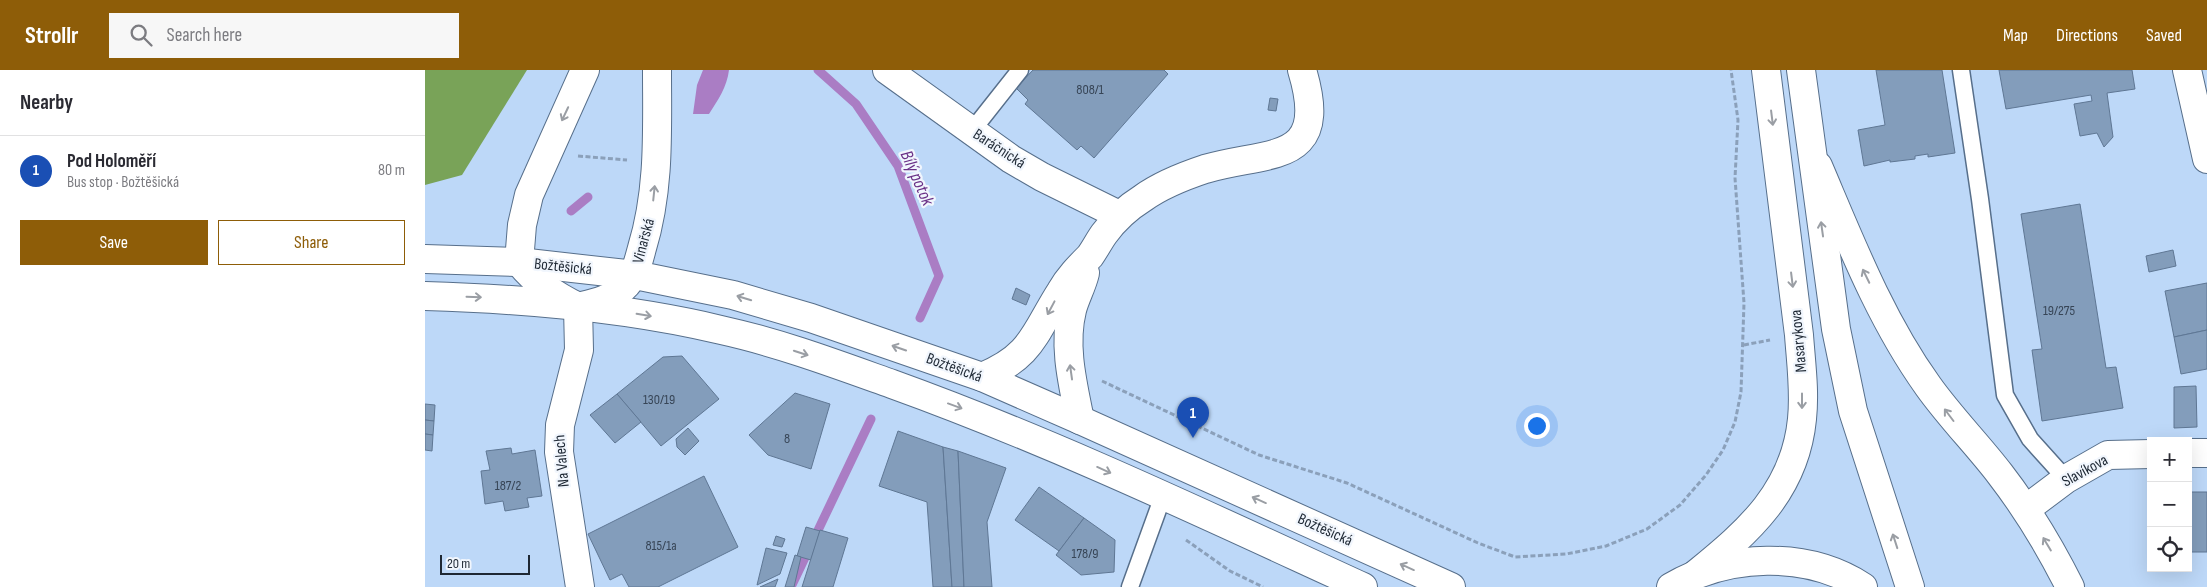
<!DOCTYPE html>
<meta charset="utf-8">
<style>
:root{--surface:#fff;--page:#f7f7f7;--text:#2b2b33;--muted:#7c7c81;--line:#e1e1e2;--accent:#8e5d08}
body{margin:0;font-family:"Sofia Sans Condensed",sans-serif;background:var(--page);color:var(--text)}
.controls{position:absolute;right:15px;bottom:15px;display:grid;overflow:hidden;border-radius:0px;box-shadow:0 5px 20px #0002}
.controls button{width:45px;height:45px;display:grid;place-items:center;padding:0;border:0;border-bottom:1px solid var(--line);background:var(--surface);color:var(--text);font:25px sans-serif}
.scale{position:absolute;left:15px;bottom:12px;width:90px;box-sizing:border-box;padding-left:5px;border:2px solid #1e2834;border-top:0;font-size:14px;line-height:18px;white-space:nowrap;color:#1e2834;-webkit-text-stroke:4px #f1f6fd;paint-order:stroke}
.you{position:absolute;left:1111px;top:355px;width:18px;height:18px;margin:-12px;border:4px solid #fff;border-radius:50%;background:#1a73e8;box-shadow:0 0 0 8px #1a73e833}
.badge{display:grid;place-items:center;width:32px;height:32px;border-radius:50%;background:var(--accent);color:#fff;font-size:16px;font-weight:700}
.pin{position:absolute;translate:-50% -41px;filter:drop-shadow(0 1px 2px #0008)}
.pin::after{content:'';position:absolute;top:26px;width:18px;height:15px;background:inherit;clip-path:polygon(0 0,100% 0,50% 100%)}
.list{margin:0;padding:0;list-style:none}
h2{display:flex;justify-content:space-between;align-items:center;height:65px;margin:0;padding:0 20px;font-size:21px}
h2 small{font-size:16px;font-weight:400;color:var(--muted)}
.list li{display:grid;grid-template-columns:32px 1fr auto;gap:15px;align-items:center;box-sizing:border-box;height:70px;padding:0 20px;border-top:1px solid var(--line)}
.list b{display:block;font-size:19px;white-space:nowrap}
.list p{margin:0;font-size:16px;white-space:nowrap;color:var(--muted)}
.list em{font-size:16px;font-style:normal;color:var(--muted)}
.actions{display:flex;gap:10px;padding:15px 20px}
.actions a{flex:1;padding:11px 0;border:1px solid var(--accent);border-radius:0px;text-align:center;font-size:18px;color:var(--accent)}
.actions .main{background:var(--accent);color:#fff}
.icon{flex:none;width:28px;height:28px;fill:none;stroke:currentColor;stroke-width:2;stroke-linecap:round;stroke-linejoin:round}
.map{position:relative;flex:none;width:1782px;height:517px;overflow:hidden}
header{display:flex;align-items:center;gap:30px;box-sizing:border-box;height:70px;padding:0 25px;background:var(--accent);color:#fff}
header strong{font-size:24px}
nav{display:flex;gap:28px;margin-inline-start:auto;font-size:18px}
.search{width:350px;height:45px;background:var(--page);display:flex;align-items:center;gap:12px;box-sizing:border-box;padding:0 18px;border-radius:0px;color:var(--muted);font-size:19px}
main{display:flex}
aside{flex:1;background:var(--surface)}
.map>svg:first-child{display:block}
.forest{fill:#79a358}
.water{fill:#aa7dc4}
.lines{fill:none;stroke-linecap:round;stroke-linejoin:round}
.stream{stroke:#aa7dc4;stroke-width:9}
.building{fill:#839dbb;stroke:#5f7794}
.lane-casing{stroke:#576f8b;stroke-width:19}
.street-casing{stroke:#576f8b;stroke-width:30}
.secondary-casing{stroke:#576f8b;stroke-width:30}
.primary-casing{stroke:#576f8b;stroke-width:30}
.path{stroke:#8ba0ba;stroke-width:3;stroke-dasharray:5 2.5;stroke-linecap:butt}
.lane{stroke:#fff;stroke-width:16}
.street{stroke:#fff;stroke-width:28}
.secondary{stroke:#fff;stroke-width:28}
.primary{stroke:#fff;stroke-width:28}
.oneway{stroke:#9a9ea4}
.labels{text-anchor:middle;dominant-baseline:central;stroke-width:4.5;stroke-linejoin:round;paint-order:stroke}
.number-label{font-size:14px;fill:#374556}
.street-label{font-size:16px;fill:#1e2834;stroke:#f1f6fd}
.water-label{font-size:18px;font-style:italic;fill:#6a3187;stroke:#f1f6fd}
</style>
<header>
<strong>Strollr</strong>
<div class="search"><svg class="icon" aria-label="search" viewBox="0 0 24 24"><circle cx="10" cy="10" r="6"/><path d="M15 15l6 6"/></svg>Search here</div>
<nav><a>Map</a><a>Directions</a><a>Saved</a></nav>
</header>
<main>
<aside>
<h2>Nearby<small></small></h2>
<ul class="list">
<li><span class="badge" style="background:#1a4fb4">1</span><div><b>Pod Holoměří</b><p>Bus stop · Božtěšická</p></div><em>80 m</em></li>
</ul>
<div class="actions"><a class="main">Save</a><a>Share</a></div>
</aside>
<div class="map">
<svg width="1782" height="517" viewBox="0 0 1782 517">
<rect width="100%" height="100%" fill="#bdd8f8"/>
<path class="forest" d="M0,0H102L37,105L0,115Z"/>
<path class="water" d="M278,0H304C302,17 293,30 284,44H268L272,15Z"/>
<g class="lines">
<g class="stream">
<path d="M393,0L431,34L473,96L514,206L495,248"/>
<path d="M146,141L163,127"/>
<path d="M366,517L446,349"/>
</g>
</g>
<g class="building">
<path d="M608,0H739L743,4L669,88L656,76L652,80L600,34L603,30L591,18Z"/>
<path d="M1451,0H1517L1530,83L1503,87V84L1490,86V89L1465,92V90L1439,96L1433,60L1460,55Z"/>
<path d="M1574,0H1707L1710,19L1682,23L1688,67L1679,77L1672,63L1655,66L1649,34L1667,31L1666,25L1581,39Z"/>
<path d="M845,28L853,29L851,41L843,40Z"/>
<path d="M1655,134L1681,298L1691,297L1698,338L1617,351L1607,280L1617,279L1596,144Z"/>
<path d="M1748,180L1751,196L1724,202L1721,186Z"/>
<path d="M1782,213V260L1749,267L1740,221Z"/>
<path d="M591,218L605,225L601,235L587,229Z"/>
<path d="M1782,260V299L1756,304L1749,267Z"/>
<path d="M257,286L294,329L236,376L192,324L238,287Z"/>
<path d="M1771,316L1772,357L1749,358V317Z"/>
<path d="M370,323L405,334L386,399L343,385L324,365Z"/>
<path d="M192,324L216,352L190,373L165,345Z"/>
<path d="M0,334L10,335L9,351L0,350Z"/>
<path d="M0,350L9,351L8,365L0,364Z"/>
<path d="M263,358L274,371L260,385L252,377L251,369Z"/>
<path d="M473,361L518,377L527,517H508L502,432L454,416Z"/>
<path d="M0,364L8,365L7,381L0,380Z"/>
<path d="M518,377L533,381L539,517H527Z"/>
<path d="M86,378L87,384L110,380L117,426L102,428L104,437L80,441L78,431L60,434L56,401L65,400L61,381Z"/>
<path d="M533,381L581,398L562,452L567,517H539Z"/>
<path d="M279,406L313,477L233,517H204L197,504L185,510L163,464Z"/>
<path d="M614,417L659,448L634,481L590,450Z"/>
<rect x="1763" y="422" width="19" height="60"/>
<path d="M659,448L690,470L689,502L656,505L631,485Z"/>
<path d="M381,457L395,461L386,490L372,486Z"/>
<path d="M395,460L423,468L408,517H377Z"/>
<path d="M351,466L360,469L357,477L348,475Z"/>
<path d="M341,478L362,483L355,504L332,515Z"/>
<path d="M370,485L376,487L369,517H360Z"/>
<path d="M353,509L350,517H335Z"/>
</g>
<g class="lines">
<defs>
<g id="lane">
<path d="M1536,0L1555,129L1580,325L1605,369L1641,409"/>
<path d="M546,62L595,0"/>
<path d="M705,517L738,426"/>
</g>
<g id="street">
<path d="M160,0L104,125L97,155L94,192C111,213 129,225 153,237C169,233 185,230 198,218C210,207 213,193 217,178C235,119 232,60 232,0"/>
<path d="M462,0L586,89L617,107L694,145"/>
<path d="M1762,0L1782,89"/>
<path d="M1393,96C1425,171 1455,249 1503,316C1525,347 1552,374 1575,404C1602,439 1625,477 1645,517"/>
<path d="M153,237L154,280L135,355L134,382L155,517"/>
<path d="M557,307C608,286 609,263 636,221C644,207 654,197 665,186C670,179 674,171 679,164C690,149 702,138 718,128C736,115 759,106 780,99C844,80 906,96 877,0"/>
<path d="M655,350C648,315 638,276 647,240C650,228 657,216 660,203"/>
<path d="M1763,383H1782"/>
<path d="M1601,439L1641,409L1683,385L1726,384"/>
</g>
<g id="secondary">
<path d="M1376,0L1411,259L1428,341L1485,517"/>
<path d="M1271,504C1324,461 1370,421 1377,349C1380,321 1376,293 1374,265L1341,0"/>
</g>
<g id="primary">
<path d="M0,189L94,192L210,205L308,225L386,248L557,307L655,350L1026,517"/>
<path d="M0,226C99,229 200,237 296,260C355,273 411,294 467,314C628,372 783,446 938,517"/>
<path d="M1246,517C1303,484 1381,480 1438,517"/>
</g>
</defs>
<use href="#lane" class="lane-casing"/>
<use href="#street" class="street-casing"/>
<use href="#secondary" class="secondary-casing"/>
<use href="#primary" class="primary-casing"/>
<g class="path">
<path d="M153,86L202,90"/>
<path d="M1319,275L1345,270"/>
<path d="M677,311L834,385L922,413L1053,473L1090,487L1141,484L1181,476L1222,459L1255,435L1281,405L1298,380L1310,352L1316,322L1319,233L1310,108L1313,50L1306,0"/>
<path d="M761,470L805,501L838,517"/>
</g>
<use href="#lane" class="lane"/>
<use href="#street" class="street"/>
<use href="#secondary" class="secondary"/>
<use href="#primary" class="primary"/>
</g>
<defs><path id="oneway-shaft" d="M-6 0H5M1.5-3L5.5 0L1.5 3" fill="none" stroke-width="1.6" stroke-linecap="round" stroke-linejoin="round" transform="scale(1.25)"/></defs>
<g class="oneway">
<use href="#oneway-shaft" transform="translate(140 44) rotate(115)"/>
<use href="#oneway-shaft" transform="translate(1347 48) rotate(83)"/>
<use href="#oneway-shaft" transform="translate(229 123) rotate(-84)"/>
<use href="#oneway-shaft" transform="translate(1397 159) rotate(-98)"/>
<use href="#oneway-shaft" transform="translate(1441 206) rotate(-116)"/>
<use href="#oneway-shaft" transform="translate(1367 210) rotate(83)"/>
<use href="#oneway-shaft" transform="translate(49 227) rotate(2)"/>
<use href="#oneway-shaft" transform="translate(319 228) rotate(-163)"/>
<use href="#oneway-shaft" transform="translate(626 238) rotate(118)"/>
<use href="#oneway-shaft" transform="translate(219 245) rotate(9)"/>
<use href="#oneway-shaft" transform="translate(474 278) rotate(-161)"/>
<use href="#oneway-shaft" transform="translate(376 283) rotate(18)"/>
<use href="#oneway-shaft" transform="translate(646 302) rotate(-98)"/>
<use href="#oneway-shaft" transform="translate(1377 331) rotate(90)"/>
<use href="#oneway-shaft" transform="translate(530 336) rotate(20)"/>
<use href="#oneway-shaft" transform="translate(1524 345) rotate(-127)"/>
<use href="#oneway-shaft" transform="translate(679 400) rotate(24)"/>
<use href="#oneway-shaft" transform="translate(834 430) rotate(-156)"/>
<use href="#oneway-shaft" transform="translate(1470 471) rotate(-108)"/>
<use href="#oneway-shaft" transform="translate(1622 474) rotate(-121)"/>
<use href="#oneway-shaft" transform="translate(982 497) rotate(-156)"/>
</g>
<g class="labels">
<g class="number-label">
<text x="665" y="19">808/1</text>
<text x="1634" y="240">19/275</text>
<text x="234" y="329">130/19</text>
<text x="362" y="368">8</text>
<text x="83" y="415">187/2</text>
<text x="236" y="475">815/1a</text>
<text x="660" y="483">178/9</text>
</g>
<g class="street-label">
<text transform="translate(574 79) rotate(33)">Baráčnická</text>
<text transform="translate(219 171) rotate(-75)">Vinařská</text>
<text transform="translate(138 197) rotate(6)">Božtěšická</text>
<text transform="translate(1374 271) rotate(-95)">Masarykova</text>
<text transform="translate(529 298) rotate(20)">Božtěšická</text>
<text transform="translate(137 391) rotate(-95)">Na Valech</text>
<text transform="translate(1660 401) rotate(-29)">Slavíkova</text>
<text transform="translate(900 460) rotate(24)">Božtěšická</text>
</g>
<g class="water-label">
<text transform="translate(492 108) rotate(66)">Bílý potok</text>
</g>
</g>
</svg>
<div class="controls">
<button>+</button>
<button>−</button>
<button><svg class="icon" aria-label="locate" viewBox="0 0 24 24"><circle cx="12" cy="12" r="6"/><path d="M12 2v4M12 18v4M2 12h4M18 12h4"/></svg></button>
</div>
<div class="scale">20 m</div>
<div class="you"></div>
<div class="pin badge" style="left:768px;top:368px;background:#1a4fb4">1</div>
</div>
</main>
